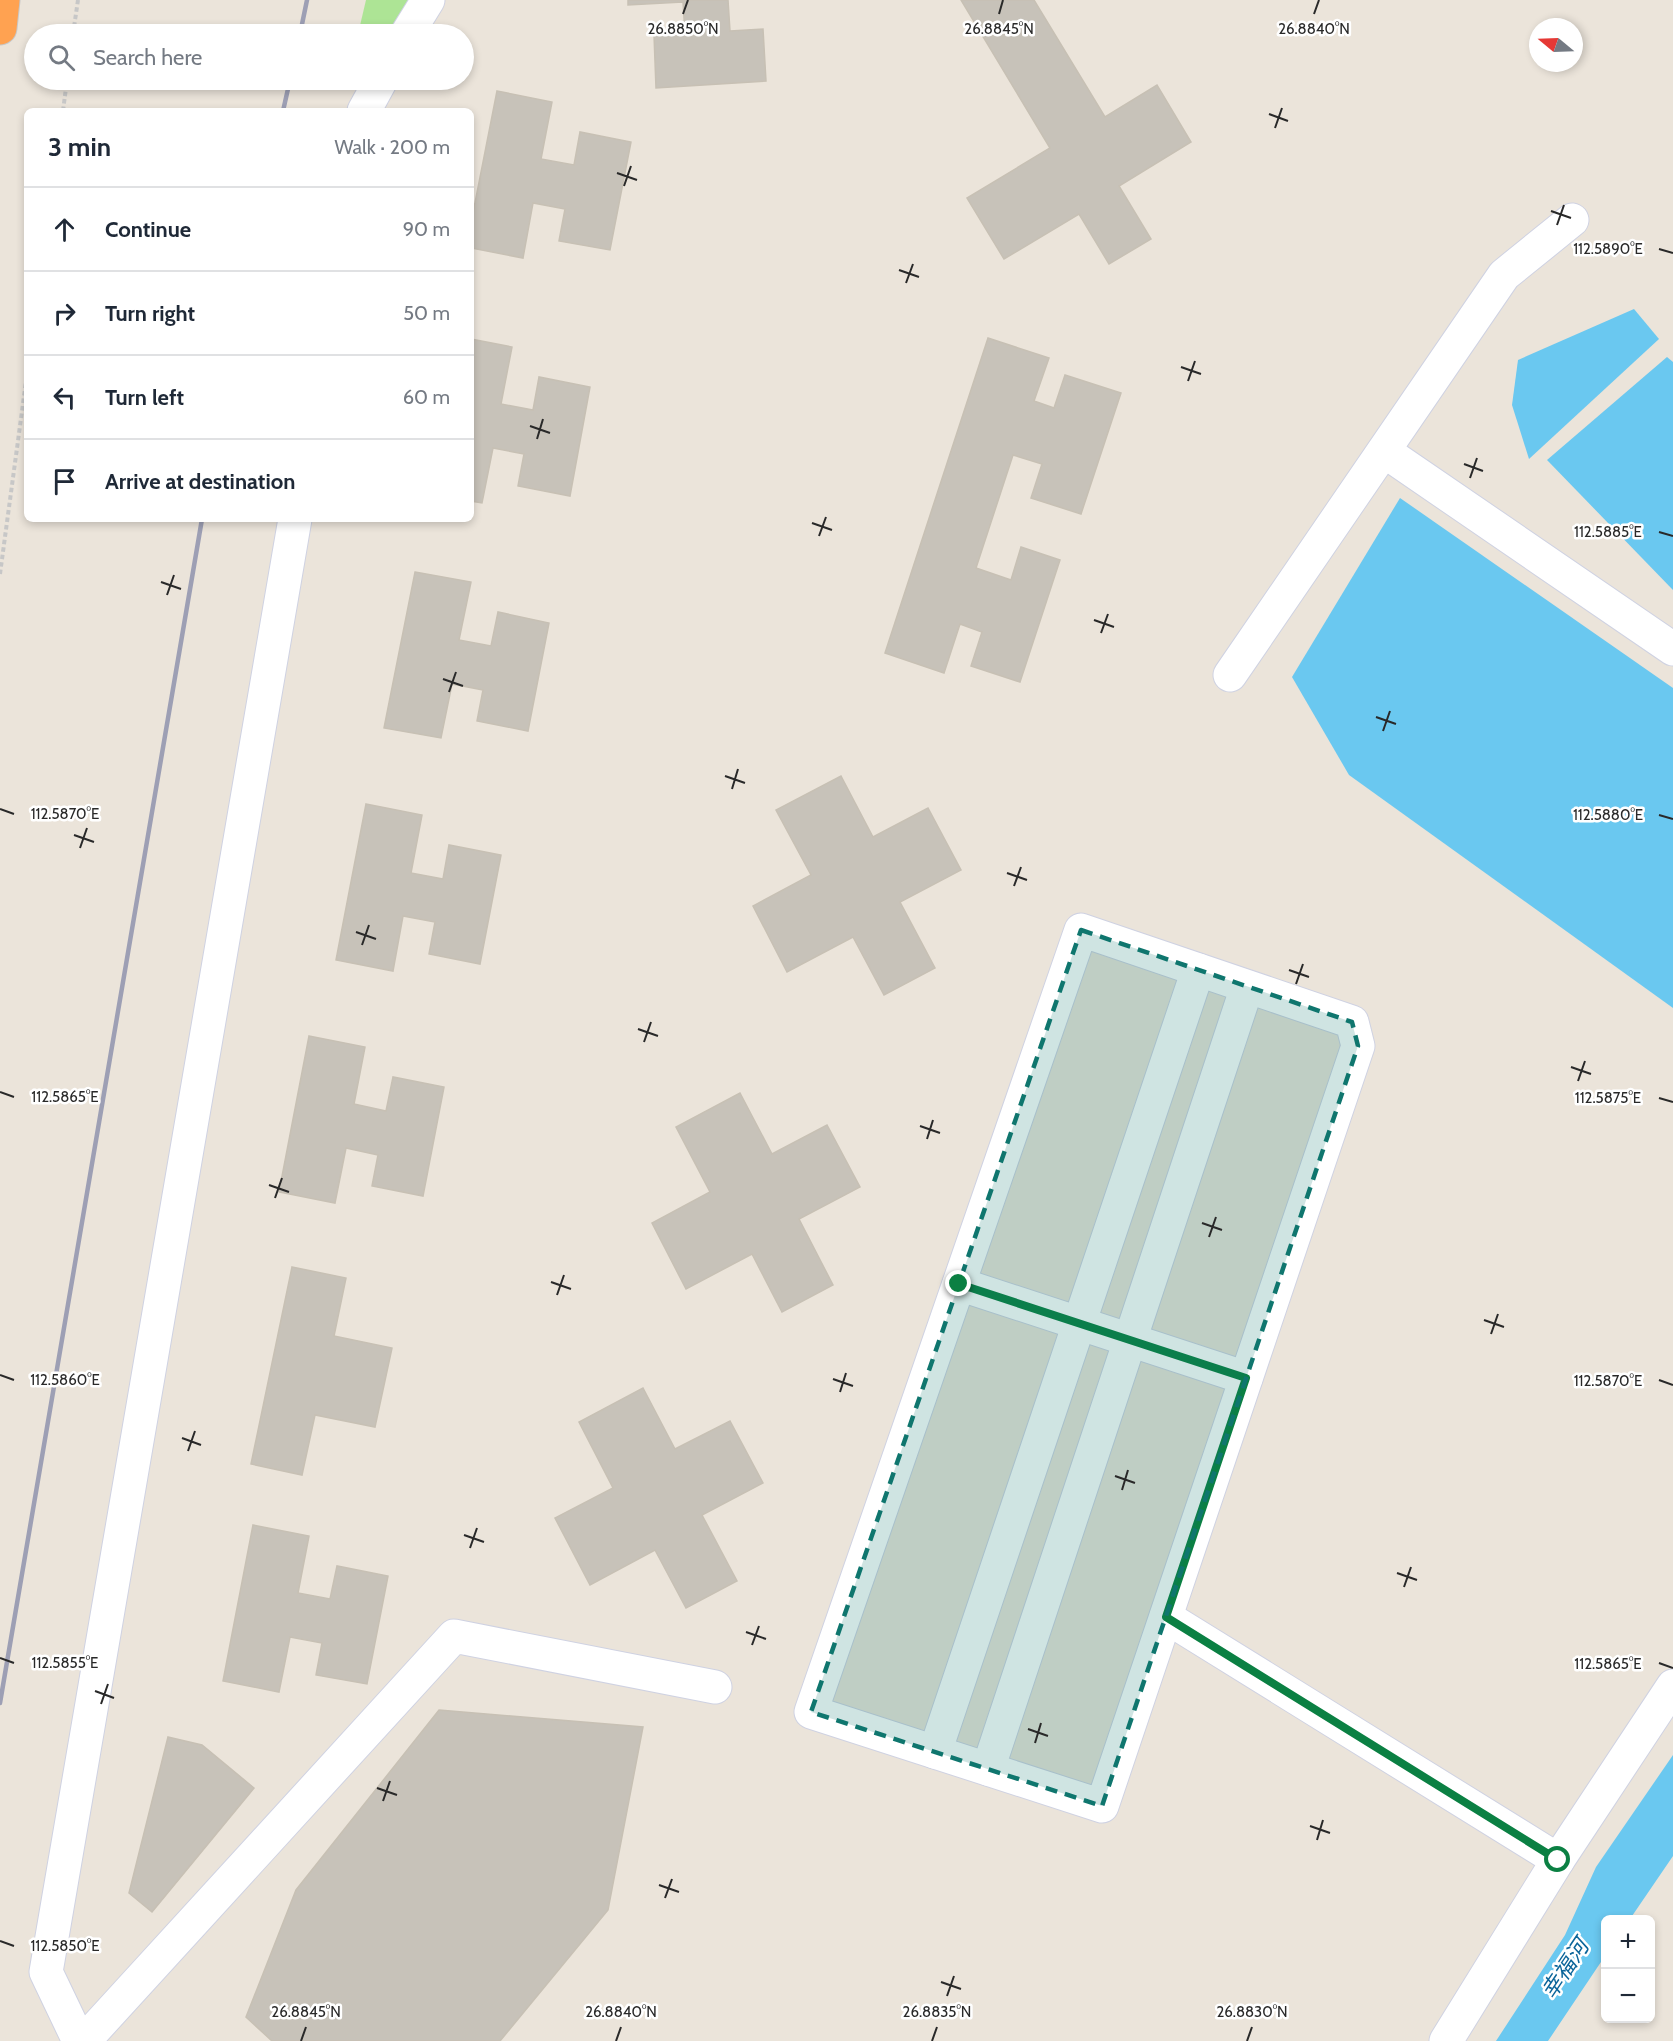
<!DOCTYPE html>
<meta charset="utf-8">
<style>
:root{--surface:#fff;--page:#f2f2f3;--text:#1f2937;--muted:#747a83;--line:#e0e1e3}
body{margin:0;font-family:Cabin,"Noto Sans SC",sans-serif;background:var(--page);color:var(--text)}
.controls{position:absolute;right:18px;bottom:18px;display:grid;overflow:hidden;border-radius:9px;box-shadow:0 3px 9px #0003}
.controls button{width:54px;height:54px;display:grid;place-items:center;padding:0;border:0;border-bottom:2px solid var(--line);background:var(--surface);color:var(--text);font:30px sans-serif}
.compass{position:absolute;left:1529px;top:18px;width:54px;height:54px;border-radius:50%;background:var(--surface);box-shadow:0 3px 9px #0003;rotate:289deg}
.stop{position:absolute;width:18px;height:18px;margin:-14px;border:4px solid #0b8043;border-radius:50%;background:#fff}
.stop.end{background:#0b8043;border-color:#fff;box-shadow:0 2px 6px #0008}
.list{margin:0;padding:0;list-style:none}
h2{display:flex;justify-content:space-between;align-items:center;height:78px;margin:0;padding:0 24px;font-size:26px}
h2 small{font-size:20px;font-weight:400;color:var(--muted)}
.list li{display:grid;grid-template-columns:39px 1fr auto;gap:18px;align-items:center;box-sizing:border-box;height:84px;padding:0 24px;border-top:2px solid var(--line)}
.list b{display:block;font-size:22px;white-space:nowrap}
.list em{font-size:20px;font-style:normal;color:var(--muted)}
.icon{flex:none;width:33px;height:33px;fill:none;stroke:currentColor;stroke-width:2;stroke-linecap:round;stroke-linejoin:round}
.map{position:relative;flex:none;width:1673px;height:2041px;overflow:hidden}
.search{position:absolute;background:var(--surface);box-shadow:0 3px 9px #0003;left:24px;top:24px;width:450px;height:66px;display:flex;align-items:center;gap:15px;box-sizing:border-box;padding:0 21px;border-radius:33px;color:var(--muted);font-size:22px}
.panel{position:absolute;background:var(--surface);box-shadow:0 3px 9px #0003;left:24px;top:108px;width:450px;height:414px;border-radius:9px}
.map>svg:first-child{display:block}
.green{fill:#ade495}
.water{fill:#6ac8f0}
.building{fill:#c7c2b9;stroke:#c7c0b4;stroke-width:1.5}
.lines{fill:none;stroke-linecap:round;stroke-linejoin:round}
.street-casing{stroke:#cfd2e2;stroke-width:35}
.highway-casing{stroke:#c7c7c7;stroke-width:35}
.path{stroke:#c7c7c7;stroke-width:4;stroke-dasharray:4.5 3;stroke-linecap:butt}
.street{stroke:#fff;stroke-width:33}
.highway{stroke:#ffa251;stroke-width:33}
.rail{stroke:#9d9fb4;stroke-width:4.5}
.route{stroke:#0b8043;stroke-width:8}
.marked{fill:#0f766e;fill-opacity:0.2;stroke:#0f766e;stroke-width:4.5;stroke-dasharray:12 8;stroke-linejoin:round}
.ticks{fill:none;stroke:#292929;stroke-width:2}
.labels{text-anchor:middle;dominant-baseline:central;stroke-width:5;stroke-linejoin:round;paint-order:stroke}
.water-label{font-size:22px;font-style:italic;fill:#0b659a;stroke:#fff}
.ticks-label{font-size:15px;text-anchor:middle;fill:#292929;stroke:#fff;stroke-width:5;stroke-linejoin:round;paint-order:stroke}
</style>
<div class="map">
<svg width="1673" height="2041" viewBox="0 0 1673 2041">
<rect width="100%" height="100%" fill="#ebe4da"/>
<path class="green" d="M366,0H413L396,34H358Z"/>
<g class="water">
<path d="M1634,309L1659,339L1529,459L1512,405L1518,360Z"/>
<path d="M1667,357L1673,362V590L1547,460Z"/>
<path d="M1400,498L1673,688V1008L1349,775L1292,677Z"/>
<path d="M1673,1755V1856L1630,1919L1606,1920L1605,1956L1548,2041H1496L1565,1935L1596,1867Z"/>
</g>
<g class="building">
<path d="M628,0H728L730,31L763,29L766,81L656,88L654,35L685,34L683,2L628,5Z"/>
<path d="M961,0H1034L1105,117L1157,85L1191,142L1119,186L1151,239L1109,264L1079,214L1004,259L967,198L1050,148Z"/>
<path d="M497,91L552,102L541,159L574,165L580,132L631,142L610,250L559,241L565,209L533,203L523,258L471,248V223Z"/>
<path d="M988,338L1049,358L1034,401L1054,408L1065,375L1121,393L1081,514L1031,498L1042,464L1013,455L976,568L1011,580L1021,547L1060,560L1020,682L971,666L982,632L960,624L944,673L885,653Z"/>
<path d="M471,339L512,347L501,404L533,410L539,377L590,387L570,496L518,486L524,454L493,448L482,503L471,501Z"/>
<path d="M415,572L471,582L459,640L491,646L498,612L549,623L528,731L477,721L483,690L452,684L441,738L384,728Z"/>
<path d="M841,776L873,837L928,808L961,870L900,902L935,968L884,995L853,937L787,972L753,906L811,875L776,810Z"/>
<path d="M366,804L422,815L411,873L443,879L449,845L501,855L480,964L429,954L435,922L403,916L393,971L336,960Z"/>
<path d="M309,1036L365,1047L354,1104L386,1111L393,1077L444,1087L423,1196L372,1186L378,1155L346,1148L335,1203L279,1192Z"/>
<path d="M740,1093L772,1154L827,1125L860,1187L799,1219L833,1285L782,1312L752,1254L686,1289L652,1223L710,1192L676,1127Z"/>
<path d="M292,1267L346,1278L334,1336L392,1348L375,1427L315,1415L302,1475L251,1464Z"/>
<path d="M643,1388L675,1449L730,1421L763,1483L702,1515L737,1581L686,1608L655,1550L590,1585L555,1518L613,1488L579,1422Z"/>
<path d="M253,1525L309,1536L298,1593L330,1599L337,1566L388,1576L367,1684L316,1675L322,1643L290,1637L279,1692L223,1681Z"/>
<path d="M439,1710L643,1727L608,1910L500,2041H272L246,2017L296,1890Z"/>
<path d="M168,1737L202,1745L254,1788L152,1912L129,1893Z"/>
</g>
<g class="lines">
<defs>
<g id="street">
<path d="M407,34L428,0"/>
<path d="M364,111L381,80"/>
<path d="M1384,451L1673,649"/>
<path d="M1230,675L1504,275L1572,220"/>
<path d="M1081,930L1352,1022L1358,1046L1102,1806L811,1712Z"/>
<path d="M959,1284L1246,1378"/>
<path d="M1166,1617L1558,1860"/>
<path d="M935,1752L1198,970"/>
<path d="M988,1769L1247,987"/>
<path d="M79,2041L46,1972L295,519"/>
<path d="M84,2041L454,1636L715,1687"/>
<path d="M1446,2041L1558,1860L1673,1686"/>
</g>
<path id="highway" d="M0,28L3,0"/>
</defs>
<use href="#street" class="street-casing"/>
<use href="#highway" class="highway-casing"/>
<g class="path">
<path d="M73,34L78,0"/>
<path d="M63,111L67,80"/>
<path d="M0,574L27,374"/>
</g>
<use href="#street" class="street"/>
<use href="#highway" class="highway"/>
<g class="rail">
<path d="M300,34L307,0"/>
<path d="M283,111L290,80"/>
<path d="M0,1703L202,519"/>
</g>
</g>
<g class="lines">
<path class="route" d="M959,1284L1246,1378L1166,1617L1558,1860"/>
</g>
<path class="marked" d="M1081,930L1352,1022L1358,1046L1102,1806L811,1712Z"/>
<path class="ticks" d="M683,14L688,0M999,14L1003,0M1314,14L1319,0M1269,114L1288,121M1275,128L1282,108M617,173L637,180M624,186L631,166M1551,211L1571,218M1557,225L1564,205M1659,249L1673,253M899,270L919,277M906,283L913,264M1181,367L1201,374M1188,381L1195,361M530,426L550,433M537,439L543,419M1464,464L1483,471M1470,478L1477,458M812,523L832,530M1659,532L1673,536M819,536L826,517M161,582L181,589M167,595L174,575M1094,620L1114,627M1101,633L1108,614M443,679L463,686M449,692L456,672M1376,717L1396,724M1383,731L1390,711M725,776L745,783M732,789L738,769M0,809L14,814M1659,815L1673,819M74,835L94,842M80,848L87,828M1007,873L1027,880M1014,886L1021,867M356,932L376,939M362,945L369,925M1289,970L1309,977M1296,984L1303,964M638,1029L658,1036M644,1042L651,1022M1571,1067L1591,1074M1578,1081L1585,1061M0,1092L14,1097M1659,1098L1673,1102M920,1126L940,1133M927,1139L933,1120M269,1185L289,1192M275,1198L282,1178M1202,1223L1222,1230M1209,1237L1216,1217M551,1282L571,1289M557,1295L564,1275M1484,1320L1504,1327M1491,1334L1498,1314M0,1375L14,1380M833,1379L853,1386M1659,1380L1673,1385M840,1392L846,1373M182,1438L201,1445M188,1451L195,1431M1115,1476L1135,1483M1122,1490L1128,1470M464,1535L484,1542M470,1548L477,1528M1397,1573L1417,1580M1404,1587L1411,1567M746,1632L766,1639M752,1645L759,1626M0,1658L14,1663M1659,1663L1673,1668M95,1691L114,1698M101,1704L108,1684M1028,1729L1048,1736M1035,1743L1041,1723M377,1788L397,1795M383,1801L390,1781M1310,1826L1330,1833M1317,1840L1323,1820M659,1885L679,1892M665,1898L672,1879M0,1941L14,1946M941,1982L961,1989M947,1996L954,1976M301,2041L306,2027M616,2041L621,2027M932,2041L937,2027M1247,2041L1252,2027"/>
<g class="labels">
<g class="water-label">
<text transform="translate(1565 1969) rotate(-56)">幸福河</text>
</g>
</g>
<g class="ticks-label">
<text x="683" y="34">26.8850°N</text>
<text x="999" y="34">26.8845°N</text>
<text x="1314" y="34">26.8840°N</text>
<text x="1608" y="254">112.5890°E</text>
<text x="1608" y="537">112.5885°E</text>
<text x="65" y="819">112.5870°E</text>
<text x="1608" y="820">112.5880°E</text>
<text x="65" y="1102">112.5865°E</text>
<text x="1608" y="1103">112.5875°E</text>
<text x="65" y="1385">112.5860°E</text>
<text x="1608" y="1386">112.5870°E</text>
<text x="65" y="1668">112.5855°E</text>
<text x="1608" y="1669">112.5865°E</text>
<text x="65" y="1951">112.5850°E</text>
<text x="306" y="2017">26.8845°N</text>
<text x="621" y="2017">26.8840°N</text>
<text x="937" y="2017">26.8835°N</text>
<text x="1252" y="2017">26.8830°N</text>
</g>
</svg>
<div class="controls">
<button>+</button>
<button>−</button>
</div>
<svg class="compass" viewBox="-18 -18 36 36"><path d="M0-13l5 13h-10z" fill="#e53935"/><path d="M0 13l5-13h-10z" fill="#747a83"/></svg>
<div class="stop" style="left:1558px;top:1860px"></div>
<div class="stop end" style="left:959px;top:1284px"></div>
<div class="search"><svg class="icon" aria-label="search" viewBox="0 0 24 24"><circle cx="10" cy="10" r="6"/><path d="M15 15l6 6"/></svg>Search here</div>
<section class="panel">
<h2>3 min<small>Walk · 200 m</small></h2>
<ul class="list">
<li><svg class="icon" aria-label="ahead" viewBox="0 0 24 24"><path d="M12 20V5M6 11l6-6 6 6"/></svg><div><b>Continue</b></div><em>90 m</em></li>
<li><svg class="icon" aria-label="right" viewBox="0 0 24 24"><path d="M7 20v-9h11M14 6l5 5-5 5"/></svg><div><b>Turn right</b></div><em>50 m</em></li>
<li><svg class="icon" aria-label="left" viewBox="0 0 24 24"><path d="M17 20v-9H6M10 6l-5 5 5 5"/></svg><div><b>Turn left</b></div><em>60 m</em></li>
<li><svg class="icon" aria-label="arrive" viewBox="0 0 24 24"><path d="M6 21V4h12l-3 4 3 4H6"/></svg><div><b>Arrive at destination</b></div></li>
</ul>
</section>
</div>
